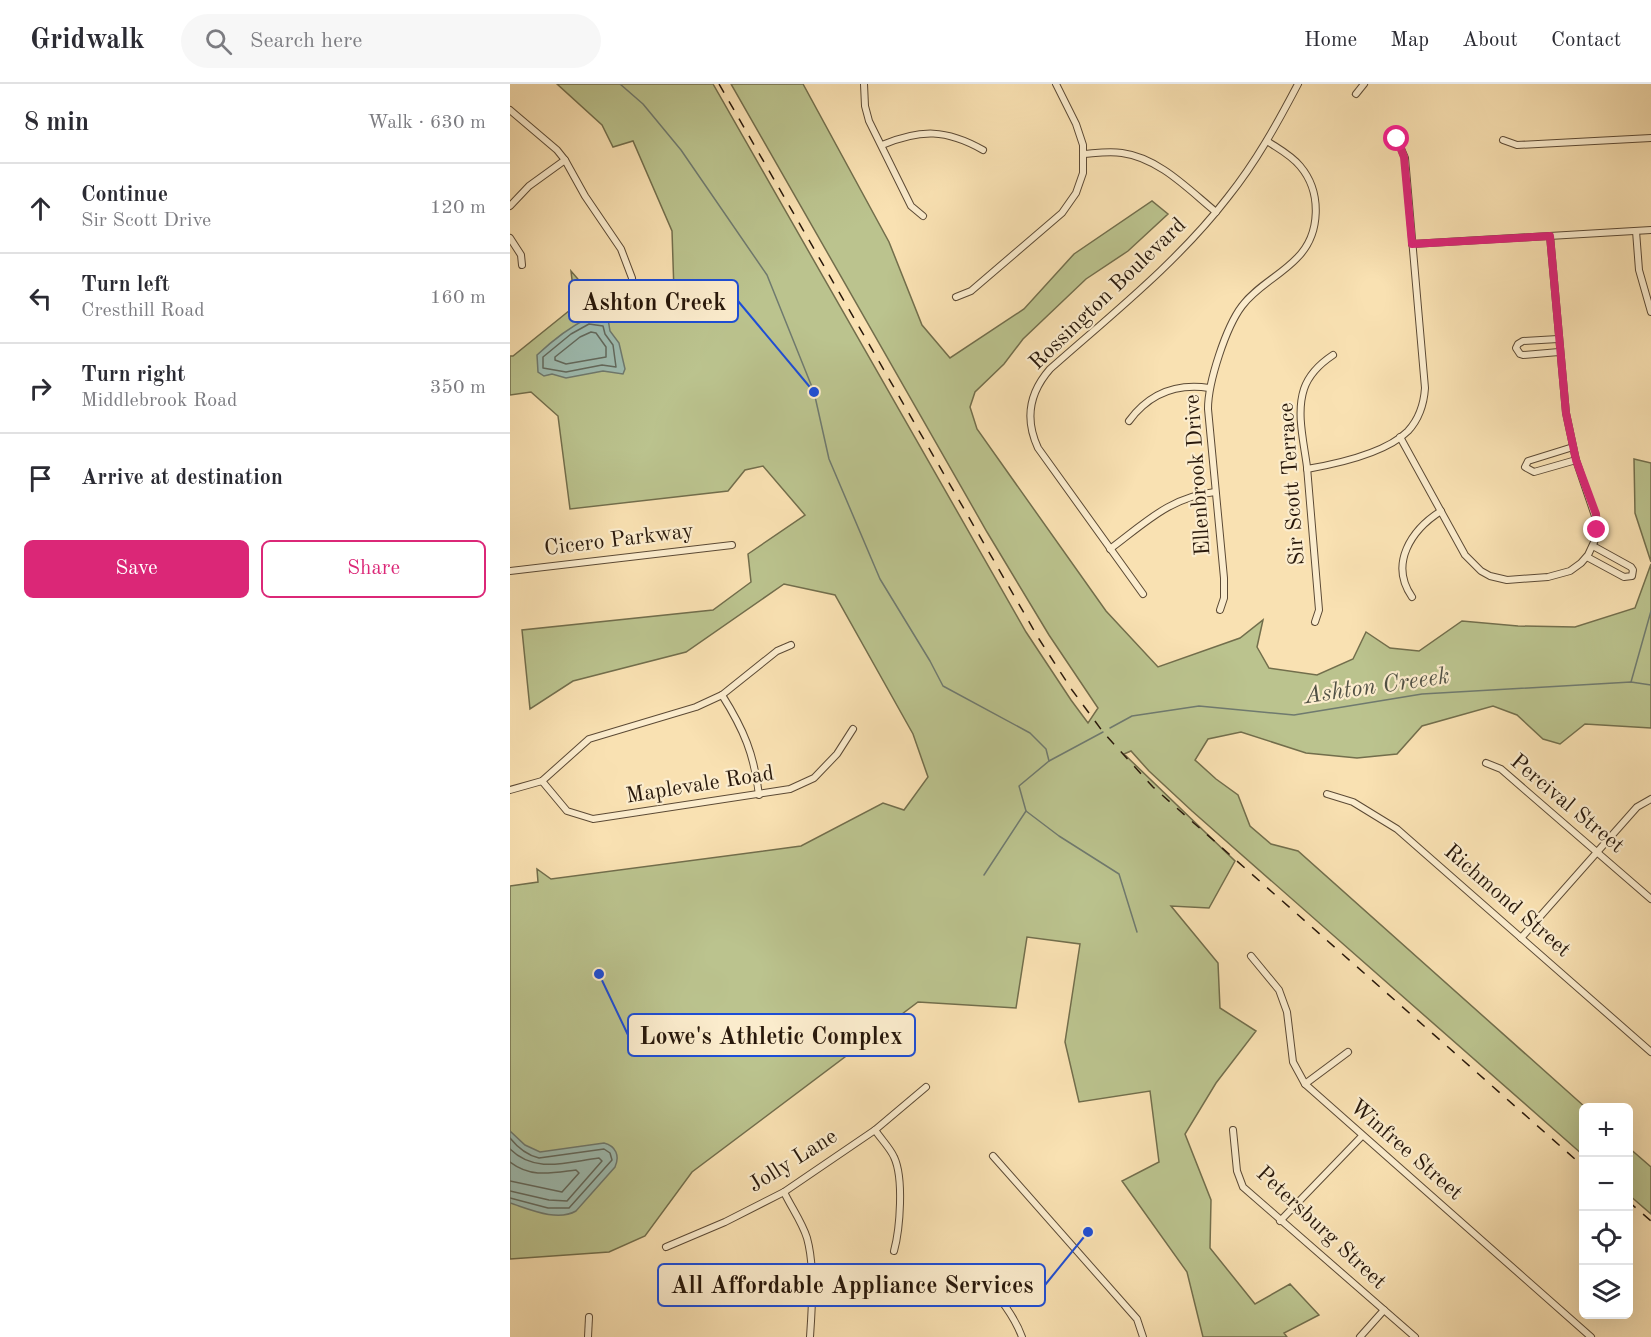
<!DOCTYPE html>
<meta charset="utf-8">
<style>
:root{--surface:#fff;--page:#f7f7f7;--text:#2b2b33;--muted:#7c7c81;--line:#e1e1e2;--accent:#db2777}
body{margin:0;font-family:"Old Standard TT",serif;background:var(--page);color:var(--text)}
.controls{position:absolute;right:18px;bottom:18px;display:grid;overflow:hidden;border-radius:9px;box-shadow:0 6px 24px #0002}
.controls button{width:54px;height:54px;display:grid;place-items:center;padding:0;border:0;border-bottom:2px solid var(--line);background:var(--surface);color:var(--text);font:30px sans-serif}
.stop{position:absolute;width:18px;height:18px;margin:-14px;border:4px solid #db2777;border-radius:50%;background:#fff}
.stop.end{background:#db2777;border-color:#fff;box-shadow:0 2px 6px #0008}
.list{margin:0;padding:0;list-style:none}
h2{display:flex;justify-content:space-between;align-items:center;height:78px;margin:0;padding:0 24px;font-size:26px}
h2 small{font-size:20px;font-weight:400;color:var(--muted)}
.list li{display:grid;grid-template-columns:39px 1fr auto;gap:18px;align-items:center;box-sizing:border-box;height:90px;padding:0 24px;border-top:2px solid var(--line)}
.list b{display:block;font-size:22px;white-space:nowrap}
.list p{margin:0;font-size:20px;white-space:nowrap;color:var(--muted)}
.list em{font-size:20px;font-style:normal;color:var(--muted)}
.actions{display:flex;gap:12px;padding:18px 24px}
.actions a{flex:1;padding:14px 0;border:2px solid var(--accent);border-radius:9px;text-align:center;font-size:21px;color:var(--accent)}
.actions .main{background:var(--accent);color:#fff}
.icon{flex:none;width:33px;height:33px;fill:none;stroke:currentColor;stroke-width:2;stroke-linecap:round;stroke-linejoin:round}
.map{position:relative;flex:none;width:1141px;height:1253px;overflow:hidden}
header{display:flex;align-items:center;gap:36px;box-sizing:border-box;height:84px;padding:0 30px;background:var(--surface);border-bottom:2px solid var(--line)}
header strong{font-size:28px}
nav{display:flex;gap:33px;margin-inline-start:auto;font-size:21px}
.search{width:420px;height:54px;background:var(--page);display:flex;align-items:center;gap:15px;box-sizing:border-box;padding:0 21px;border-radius:33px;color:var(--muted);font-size:22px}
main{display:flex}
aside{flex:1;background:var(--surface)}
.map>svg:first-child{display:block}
.green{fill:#bbc38e;stroke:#726e4c;stroke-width:1.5}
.water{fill:#9ebcb1;stroke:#6f7a6f;stroke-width:1.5}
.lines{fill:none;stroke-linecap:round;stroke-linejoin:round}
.shore{stroke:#636a5e;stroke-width:1.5}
.stream{stroke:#6f7a6f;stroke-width:1.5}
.minor-casing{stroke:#5c4a35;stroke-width:8}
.minor{stroke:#fbeccd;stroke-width:6}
.rail{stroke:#28180b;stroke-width:1.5;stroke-dasharray:10 10;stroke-linecap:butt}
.route{stroke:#db2777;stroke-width:8}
.labels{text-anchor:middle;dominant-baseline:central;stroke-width:4.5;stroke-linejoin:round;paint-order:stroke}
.street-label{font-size:22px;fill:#28180b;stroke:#fbeccd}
.water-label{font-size:24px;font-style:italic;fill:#515145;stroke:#fbeccd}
.leader{fill:none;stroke:#1d4ed8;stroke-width:2}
.callout-dot{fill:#1d4ed8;stroke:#fbeccd;stroke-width:2}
.callout{fill:#fbeccd;stroke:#1d4ed8;stroke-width:2}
.callout-label{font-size:24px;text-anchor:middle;font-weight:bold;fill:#28180b}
</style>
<header>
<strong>Gridwalk</strong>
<div class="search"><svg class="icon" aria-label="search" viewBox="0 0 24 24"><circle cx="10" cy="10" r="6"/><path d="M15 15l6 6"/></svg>Search here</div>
<nav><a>Home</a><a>Map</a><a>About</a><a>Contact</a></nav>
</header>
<main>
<aside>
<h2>8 min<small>Walk · 630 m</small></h2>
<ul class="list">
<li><svg class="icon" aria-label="ahead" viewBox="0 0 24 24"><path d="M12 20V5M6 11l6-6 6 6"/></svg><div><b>Continue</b><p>Sir Scott Drive</p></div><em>120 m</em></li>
<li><svg class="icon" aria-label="left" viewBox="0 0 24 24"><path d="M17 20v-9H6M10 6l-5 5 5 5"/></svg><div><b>Turn left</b><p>Cresthill Road</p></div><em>160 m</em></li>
<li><svg class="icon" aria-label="right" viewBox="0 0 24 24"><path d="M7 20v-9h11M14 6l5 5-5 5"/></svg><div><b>Turn right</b><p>Middlebrook Road</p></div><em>350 m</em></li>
<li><svg class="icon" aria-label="arrive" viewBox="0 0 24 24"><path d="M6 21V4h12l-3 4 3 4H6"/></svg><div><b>Arrive at destination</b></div></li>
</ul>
<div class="actions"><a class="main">Save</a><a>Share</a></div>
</aside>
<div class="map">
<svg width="1141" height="1253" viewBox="0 0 1141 1253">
<rect width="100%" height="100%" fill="#f9e1b2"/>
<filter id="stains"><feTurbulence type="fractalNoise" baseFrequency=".00333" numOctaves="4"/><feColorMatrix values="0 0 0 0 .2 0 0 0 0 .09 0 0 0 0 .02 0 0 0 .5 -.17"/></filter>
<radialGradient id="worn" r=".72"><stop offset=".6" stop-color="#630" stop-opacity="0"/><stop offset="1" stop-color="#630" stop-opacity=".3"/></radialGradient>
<g class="green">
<path d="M47,0H203L516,548L561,616L578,639L588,624L539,551L477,448L221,0H293L379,158L412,241L440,274L514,225L564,170L642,117L658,130L618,167L576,195L513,255L494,280L465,308L460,323L467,345L596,527L648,583L730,554L753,536L747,563L759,584L807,591L843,575L856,548L880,564L909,567L952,537L1008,542L1065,543L1125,524L1141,480V644L1075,640L1050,660L1033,655L1007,631L983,622L912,642L887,670L847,674L796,669L731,648L698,655L685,676L706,695L728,711L740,742L761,760L788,767L1075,1023L1073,1071L682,727L639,687L621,667L614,670L725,777L699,824L661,822L708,879L710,924L746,947L706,999L675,1050L701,1116L700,1164L745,1220L780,1200L809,1231L774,1249L777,1253H693L677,1188L612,1097L649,1078L640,1007L569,1018L555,958L570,860L517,853L506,924L408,918L182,1088L135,1152L99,1168L0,1175V802L28,798L27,785L41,795L291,762L373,719L394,726L418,693L403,650L325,511L274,500L176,568L63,597L20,625L12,546L203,526L241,498L238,470L295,431L253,382L235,386L218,407L60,425L48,332L21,308L0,311V272H3L65,222L61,187L86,216L128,224L164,208L162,147L123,57L103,63L92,41Z"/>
<path d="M1124,375L1141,379V478L1125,429Z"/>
<path d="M1118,1063L1141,1083V1130L1119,1111Z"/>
</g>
<g class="water">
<path d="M78,234L98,235L100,247L109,259L115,285L113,290L93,287L56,294L42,290L34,292L28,288L27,271C43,256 58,244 78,234Z"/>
<path d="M0,1047L15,1061L30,1068L94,1059C106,1062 110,1072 105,1083L66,1127C47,1138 19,1125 0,1119Z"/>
</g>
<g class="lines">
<g class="shore">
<path d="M79,240L93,242L95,250L103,261L106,283L92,281L56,288L33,284V273L61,250Z"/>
<path d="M81,248L86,249L96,263V273L56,280L45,276V273L70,253Z"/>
<path d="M0,1054C8,1064 16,1071 29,1074L94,1065L100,1069L102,1076L59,1124H38L0,1114"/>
<path d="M0,1065C25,1090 57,1078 89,1074L92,1077L57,1117L39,1116L0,1107"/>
<path d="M0,1078C21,1094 41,1089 66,1086L69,1089L52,1108L0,1097"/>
</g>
<g class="stream">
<path d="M110,0L133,20L171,66L257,191L304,308L319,375L370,495L420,577L433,602L520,649L536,665L539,677"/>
<path d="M1121,598L1141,527"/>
<path d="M600,644L622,632L689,622L784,631L912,610L1121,598L1141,601"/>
<path d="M516,727L549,752L609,790L627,848"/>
<path d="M474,791L516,727L509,702L539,677L593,648"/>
</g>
<defs>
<g id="minor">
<path d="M354,0L355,22L359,37L401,122L413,132"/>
<path d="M846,10L854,0"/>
<path d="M0,26L47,66L55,76L75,112L111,165L122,194"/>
<path d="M993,56L1007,61L1141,54"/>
<path d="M372,61C411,45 436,45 473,66"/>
<path d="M574,70C587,69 599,67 612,69C649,74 678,105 706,128"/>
<path d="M0,122L19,102L55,76"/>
<path d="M1126,147L1129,186L1141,228"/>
<path d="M0,154L11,171L12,181"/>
<path d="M902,160L1141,146"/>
<path d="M446,213L461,207L552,129L566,109L573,89V61L566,40L546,0"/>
<path d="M1048,255L1013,257L1008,260L1006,264L1010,270L1013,271L1049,268"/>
<path d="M619,337C639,310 665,299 699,304"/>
<path d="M890,353L955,471L971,487L980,492L997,496L1038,493L1060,487L1071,479L1078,471L1085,456L1087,438L1066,376L1056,329L1040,152"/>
<path d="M1063,363L1018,377L1015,383L1024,388L1066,376"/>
<path d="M797,385C826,380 876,369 898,347C909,335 914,319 915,304L895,74L887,55"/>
<path d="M600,465C635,439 660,413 705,408"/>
<path d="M1077,473L1114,493L1122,492L1123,486L1121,483L1083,462"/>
<path d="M0,487L222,461"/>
<path d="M633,510L528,364C515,336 519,309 540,285C601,231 668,178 718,113C746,78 767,40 788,0"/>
<path d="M902,513C879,480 901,446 931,427"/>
<path d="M710,526L714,514V494L698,325C698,298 716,243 732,222C747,202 770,192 787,174C811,150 812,108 790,82C781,71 769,65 757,57"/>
<path d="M805,538L809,526C805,478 801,431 797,383C794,359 786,329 794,305C799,290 811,279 823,271"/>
<path d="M212,611C234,646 244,670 249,711"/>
<path d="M976,679L991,685L1141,815"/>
<path d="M32,697L57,727L83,735L280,705L304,694L327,670L343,645"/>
<path d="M0,706L32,697L79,655L186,623L212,611L267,567L281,561"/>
<path d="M817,710L843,718L887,745L1141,968"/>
<path d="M1011,854L1127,723L1141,715"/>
<path d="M741,872L769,906L777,928L783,978L795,1000L1081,1253"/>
<path d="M795,1000L838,968"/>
<path d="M365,1046C371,1055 380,1064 384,1073C394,1094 390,1145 384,1167"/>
<path d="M723,1046L727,1087L733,1103L905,1253"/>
<path d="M483,1072L627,1235L633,1253"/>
<path d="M274,1108C281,1123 292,1138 297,1154C305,1183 302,1223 300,1253"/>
<path d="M770,1137L852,1052"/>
<path d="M156,1163L215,1138L274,1108L365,1046L416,1003"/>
<path d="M473,1194C488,1212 504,1231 512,1253"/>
<path d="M78,1253L79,1233"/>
<path d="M850,1253L874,1226"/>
</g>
</defs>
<use href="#minor" class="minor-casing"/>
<use href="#minor" class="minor"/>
<g class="rail">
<path d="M209,0L529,555L562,606L593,648L643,703L1074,1083"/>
<path d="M1118,1117L1141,1137"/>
</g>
</g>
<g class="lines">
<path class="route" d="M887,55L894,73L902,160L1040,152L1056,329L1066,376L1086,430L1087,446"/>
</g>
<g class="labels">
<g class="street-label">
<text transform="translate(598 210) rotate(-44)">Rossington Boulevard</text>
<text transform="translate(688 391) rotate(-94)">Ellenbrook Drive</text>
<text transform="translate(782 400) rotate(-94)">Sir Scott Terrace</text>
<text transform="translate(109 456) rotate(-7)">Cicero Parkway</text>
<text transform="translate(190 701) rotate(-9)">Maplevale Road</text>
<text transform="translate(1057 720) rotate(40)">Percival Street</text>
<text transform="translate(997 817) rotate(41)">Richmond Street</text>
<text transform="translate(896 1066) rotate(41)">Winfree Street</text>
<text transform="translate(283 1077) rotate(-32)">Jolly Lane</text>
<text transform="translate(811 1144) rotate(43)">Petersburg Street</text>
</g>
<g class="water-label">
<text transform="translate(867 603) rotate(-8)">Ashton Creeek</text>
</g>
</g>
<path class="leader" d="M304 308L228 217M89 890L118 951M578 1148L535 1201"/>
<g class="callout-dot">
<circle cx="304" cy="308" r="6"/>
<circle cx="89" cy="890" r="6"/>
<circle cx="578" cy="1148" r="6"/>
</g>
<g class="callout">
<rect x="59" y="196" width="169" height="42" rx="6"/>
<rect x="118" y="930" width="287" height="42" rx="6"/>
<rect x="148" y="1180" width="387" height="42" rx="6"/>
</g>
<g class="callout-label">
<text x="144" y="226">Ashton Creek</text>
<text x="261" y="960">Lowe's Athletic Complex</text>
<text x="342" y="1209">All Affordable Appliance Services</text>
</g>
<rect width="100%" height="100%" filter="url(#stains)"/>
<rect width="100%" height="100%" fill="url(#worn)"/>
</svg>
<div class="controls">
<button>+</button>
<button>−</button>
<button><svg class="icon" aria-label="locate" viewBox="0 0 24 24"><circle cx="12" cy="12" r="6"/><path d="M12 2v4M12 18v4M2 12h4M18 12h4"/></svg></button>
<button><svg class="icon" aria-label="layers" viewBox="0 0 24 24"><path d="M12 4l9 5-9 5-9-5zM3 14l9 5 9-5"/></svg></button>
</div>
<div class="stop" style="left:887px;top:55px"></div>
<div class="stop end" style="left:1087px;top:446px"></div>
</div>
</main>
